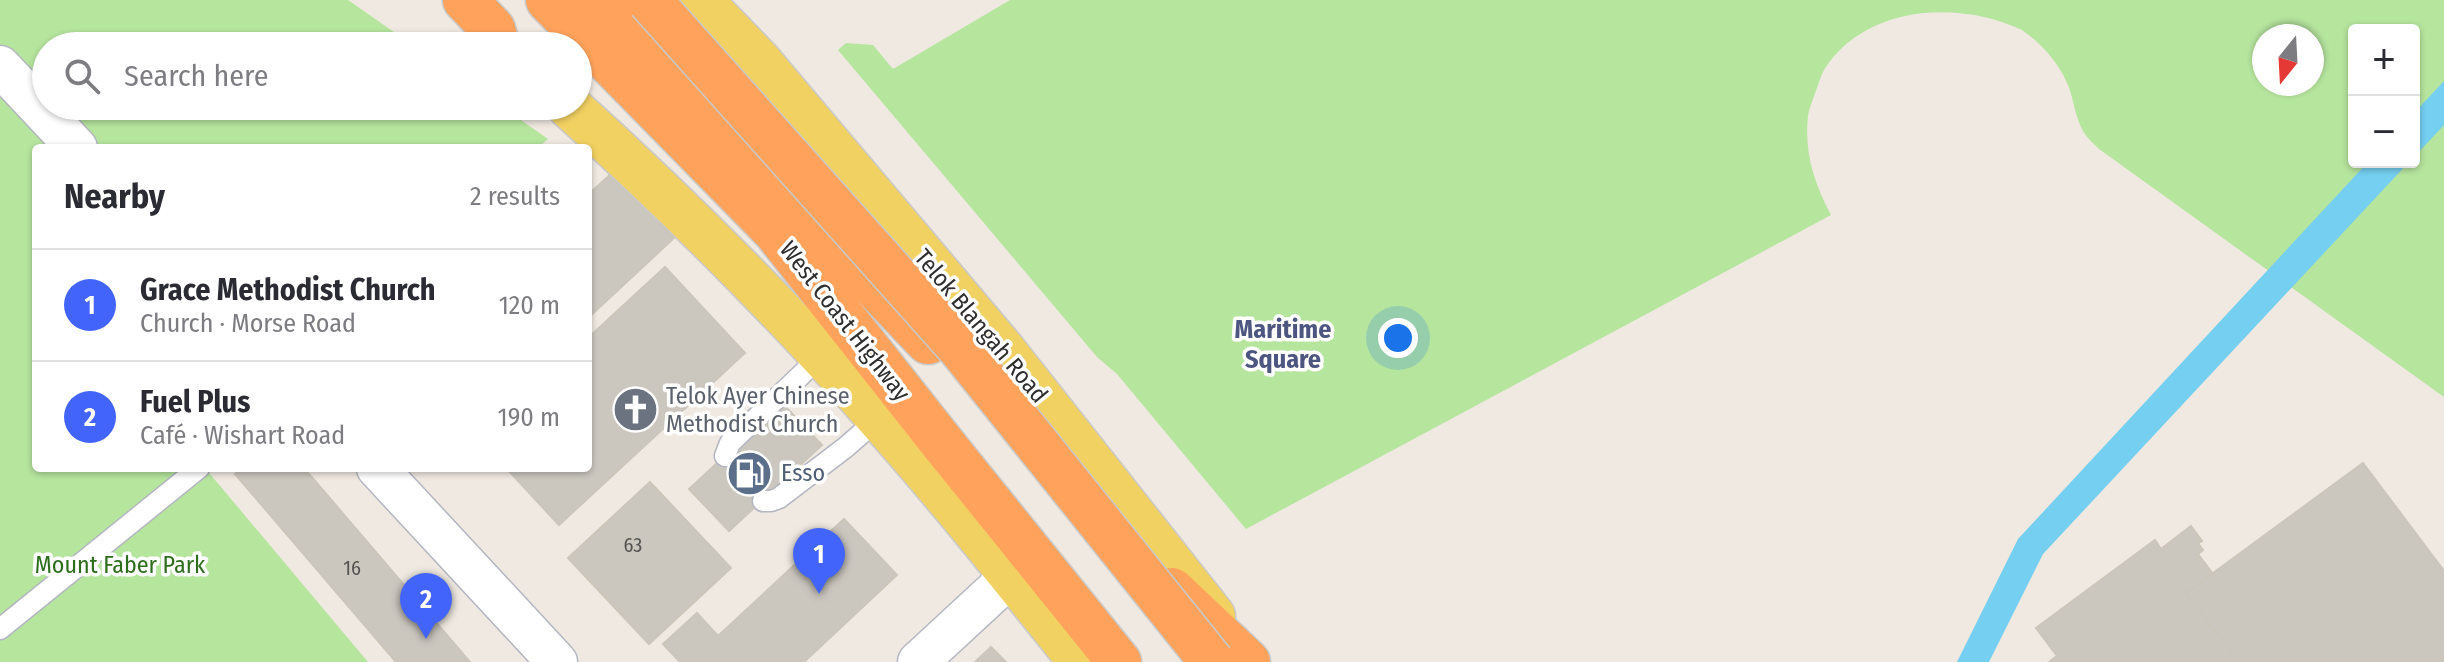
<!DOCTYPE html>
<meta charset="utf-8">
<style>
:root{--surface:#fff;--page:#f2f2f3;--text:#2b2b33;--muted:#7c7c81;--line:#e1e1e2;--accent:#4264fb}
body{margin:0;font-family:"Fira Sans Condensed",sans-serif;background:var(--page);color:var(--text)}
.controls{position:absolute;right:24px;top:24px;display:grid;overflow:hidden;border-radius:8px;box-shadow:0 2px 6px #0004}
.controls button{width:72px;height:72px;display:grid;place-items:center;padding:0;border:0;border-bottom:2px solid var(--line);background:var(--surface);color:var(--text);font:40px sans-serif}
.compass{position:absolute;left:2252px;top:24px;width:72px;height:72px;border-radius:50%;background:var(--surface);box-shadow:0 2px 6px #0004;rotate:198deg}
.you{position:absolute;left:1398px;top:338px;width:28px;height:28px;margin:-20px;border:6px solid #fff;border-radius:50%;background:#1a73e8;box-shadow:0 0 0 12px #1a73e833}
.badge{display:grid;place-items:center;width:52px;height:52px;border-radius:50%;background:var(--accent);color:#fff;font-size:26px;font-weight:700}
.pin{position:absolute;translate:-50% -66px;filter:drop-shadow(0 2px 4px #0008)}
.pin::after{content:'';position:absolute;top:42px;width:28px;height:24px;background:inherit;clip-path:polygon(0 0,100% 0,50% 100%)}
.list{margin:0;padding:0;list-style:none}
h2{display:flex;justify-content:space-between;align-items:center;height:104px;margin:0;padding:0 32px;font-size:34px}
h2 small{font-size:26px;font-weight:400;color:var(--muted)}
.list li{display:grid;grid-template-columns:52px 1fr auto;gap:24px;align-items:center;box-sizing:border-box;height:112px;padding:0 32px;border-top:2px solid var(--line)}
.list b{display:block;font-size:30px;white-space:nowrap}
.list p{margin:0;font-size:26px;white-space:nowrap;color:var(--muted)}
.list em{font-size:26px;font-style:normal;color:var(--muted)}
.icon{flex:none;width:44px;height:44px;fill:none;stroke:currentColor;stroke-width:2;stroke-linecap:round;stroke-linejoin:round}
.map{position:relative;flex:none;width:2444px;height:662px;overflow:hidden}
.search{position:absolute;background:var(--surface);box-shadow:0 2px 6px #0004;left:32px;top:32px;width:560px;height:88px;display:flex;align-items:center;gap:20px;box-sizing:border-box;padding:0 28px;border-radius:44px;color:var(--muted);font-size:30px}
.panel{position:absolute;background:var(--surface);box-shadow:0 2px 6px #0004;left:32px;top:144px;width:560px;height:328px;border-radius:8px}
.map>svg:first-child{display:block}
.green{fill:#b6e59e;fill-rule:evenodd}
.water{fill:#75cff0}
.building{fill:#cbc7bf;stroke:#cbc5ba;stroke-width:2}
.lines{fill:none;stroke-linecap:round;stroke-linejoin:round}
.lane-casing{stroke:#b4b7c1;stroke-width:23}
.street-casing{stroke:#b4b7c1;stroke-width:43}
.primary-casing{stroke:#c9c9c9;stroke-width:47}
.highway-casing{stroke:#c9c9c9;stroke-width:47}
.lane{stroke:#fff;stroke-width:20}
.street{stroke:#fff;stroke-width:40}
.primary{stroke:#f2d163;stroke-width:44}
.highway{stroke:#ffa35c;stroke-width:44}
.highway-bridge-casing{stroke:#c9c9c9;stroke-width:47;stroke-linecap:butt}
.highway-bridge{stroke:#ffa35c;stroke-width:44}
.labels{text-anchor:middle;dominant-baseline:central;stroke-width:7;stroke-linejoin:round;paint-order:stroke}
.number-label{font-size:20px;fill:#555452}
.street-label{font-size:24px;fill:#2e2e2e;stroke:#fff}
.worship-label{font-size:24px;fill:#5b616d;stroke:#fff;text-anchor:start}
.service-label{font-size:24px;fill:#4e5e75;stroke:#fff;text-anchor:start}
.park-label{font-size:24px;fill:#2c6e1b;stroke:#fff}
.neighbourhood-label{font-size:26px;font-weight:bold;fill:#4d5680;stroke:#fff}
</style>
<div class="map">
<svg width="2444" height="662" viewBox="0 0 2444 662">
<rect width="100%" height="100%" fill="#efe9e1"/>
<g class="green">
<path d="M0,0H348L414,46H46V106H501L548,139L538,148H36V468H205L368,662H0Z"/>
<path d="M1010,0H2444V397L2099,149C2094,144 2087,138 2083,131C2075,117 2074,100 2068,85C2059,63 2041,43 2022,30C1958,0 1865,5 1824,70C1820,77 1818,86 1815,93C1813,100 1809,108 1808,116C1804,152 1814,183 1831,215L1246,529L1117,374L1097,357L838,50L846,43L873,45L893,69ZM2354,30H2414V162H2354ZM2264,36H2312V84H2264Z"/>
</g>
<g class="water">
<path d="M2444,81V125L2414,157V113Z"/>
<path d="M2368,162H2409L2043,554L1989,662H1957L2018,539Z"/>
</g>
<g class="building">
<path d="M612,173L674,238L588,318V195Z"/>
<path d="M665,267L745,353L559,525L506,468H588V338Z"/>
<path d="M782,403L822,445L729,531L689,489Z"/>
<path d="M2363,463L2444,571V662H2238L2186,593Z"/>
<path d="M242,468H304L470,662H396L235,474Z"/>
<path d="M650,482L731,568L649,644L568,558Z"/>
<path d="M844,519L897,575L804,662H680L663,644L697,613L718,636Z"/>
<path d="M2191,526L2202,541L2198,543L2203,550L2198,554L2213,574L2186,593L2238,662H2049L2057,656L2036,628L2155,540L2161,549Z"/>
<path d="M991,647L1006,662H975Z"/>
</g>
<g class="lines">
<defs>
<g id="lane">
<path d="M725,456L730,443L822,355"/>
<path d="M763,501H771L779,498L846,447L879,418"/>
<path d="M0,629L199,468"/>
</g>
<g id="street">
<path d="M0,66L77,148"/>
<path d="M377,468L557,662"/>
<path d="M918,662L1011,576"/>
</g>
<g id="primary">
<path d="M700,0L759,61L1003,350L1213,616"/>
<path d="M569,106C677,204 780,306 876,415C947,494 1014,579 1081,662"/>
</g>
<g id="highway">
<path d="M465,0L493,29L496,40"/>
<path d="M548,0L775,231L944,445L1119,662"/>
<path d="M600,0L928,342"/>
<path d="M1172,590L1248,662"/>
</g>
</defs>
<use href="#lane" class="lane-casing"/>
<use href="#street" class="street-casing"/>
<use href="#primary" class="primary-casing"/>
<use href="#highway" class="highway-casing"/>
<use href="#lane" class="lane"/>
<use href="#street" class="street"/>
<use href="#primary" class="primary"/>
<use href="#highway" class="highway"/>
<defs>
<path id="highway-bridge" d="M649,0L959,347L1212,662"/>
</defs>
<use href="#highway-bridge" class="highway-bridge-casing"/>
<use href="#highway-bridge" class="highway-bridge"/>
</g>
<defs>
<symbol id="church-disc" viewBox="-11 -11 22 22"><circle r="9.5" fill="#6b7280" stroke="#fff"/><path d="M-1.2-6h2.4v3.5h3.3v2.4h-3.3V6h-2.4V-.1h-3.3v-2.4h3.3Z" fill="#fff"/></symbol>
<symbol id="fuel-disc" viewBox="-11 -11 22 22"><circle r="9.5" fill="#5c6f8a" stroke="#fff"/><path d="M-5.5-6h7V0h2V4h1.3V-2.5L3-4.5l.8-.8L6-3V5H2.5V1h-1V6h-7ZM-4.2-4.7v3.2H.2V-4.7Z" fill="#fff"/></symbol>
</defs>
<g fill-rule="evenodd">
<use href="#church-disc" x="610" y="384" width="51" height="51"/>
<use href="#fuel-disc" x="724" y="448" width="51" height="51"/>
</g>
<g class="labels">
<g class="number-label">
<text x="633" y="545">63</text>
<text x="352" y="568">16</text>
</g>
<g class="street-label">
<text transform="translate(845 321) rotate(52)">West Coast Highway</text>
<text transform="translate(981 326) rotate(50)">Telok Blangah Road</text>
</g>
<g class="worship-label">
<text x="666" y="396">Telok Ayer Chinese<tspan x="666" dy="28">Methodist Church</tspan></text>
</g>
<g class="service-label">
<text x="781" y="473">Esso</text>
</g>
<g class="park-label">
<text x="120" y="565">Mount Faber Park</text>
</g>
<g class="neighbourhood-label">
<text x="1283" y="329">Maritime<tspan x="1283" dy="30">Square</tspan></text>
</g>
</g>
</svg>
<div class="controls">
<button>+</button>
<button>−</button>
</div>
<svg class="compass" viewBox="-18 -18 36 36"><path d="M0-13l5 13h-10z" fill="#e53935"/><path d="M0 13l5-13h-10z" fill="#7c7c81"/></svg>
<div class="you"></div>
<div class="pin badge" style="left:819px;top:594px">1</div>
<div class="pin badge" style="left:426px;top:639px">2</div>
<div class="search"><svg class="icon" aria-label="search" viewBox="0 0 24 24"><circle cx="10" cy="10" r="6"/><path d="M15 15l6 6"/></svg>Search here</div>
<section class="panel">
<h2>Nearby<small>2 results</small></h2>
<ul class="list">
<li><span class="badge">1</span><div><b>Grace Methodist Church</b><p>Church · Morse Road</p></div><em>120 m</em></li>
<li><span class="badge">2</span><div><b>Fuel Plus</b><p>Café · Wishart Road</p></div><em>190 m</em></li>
</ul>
</section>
</div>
